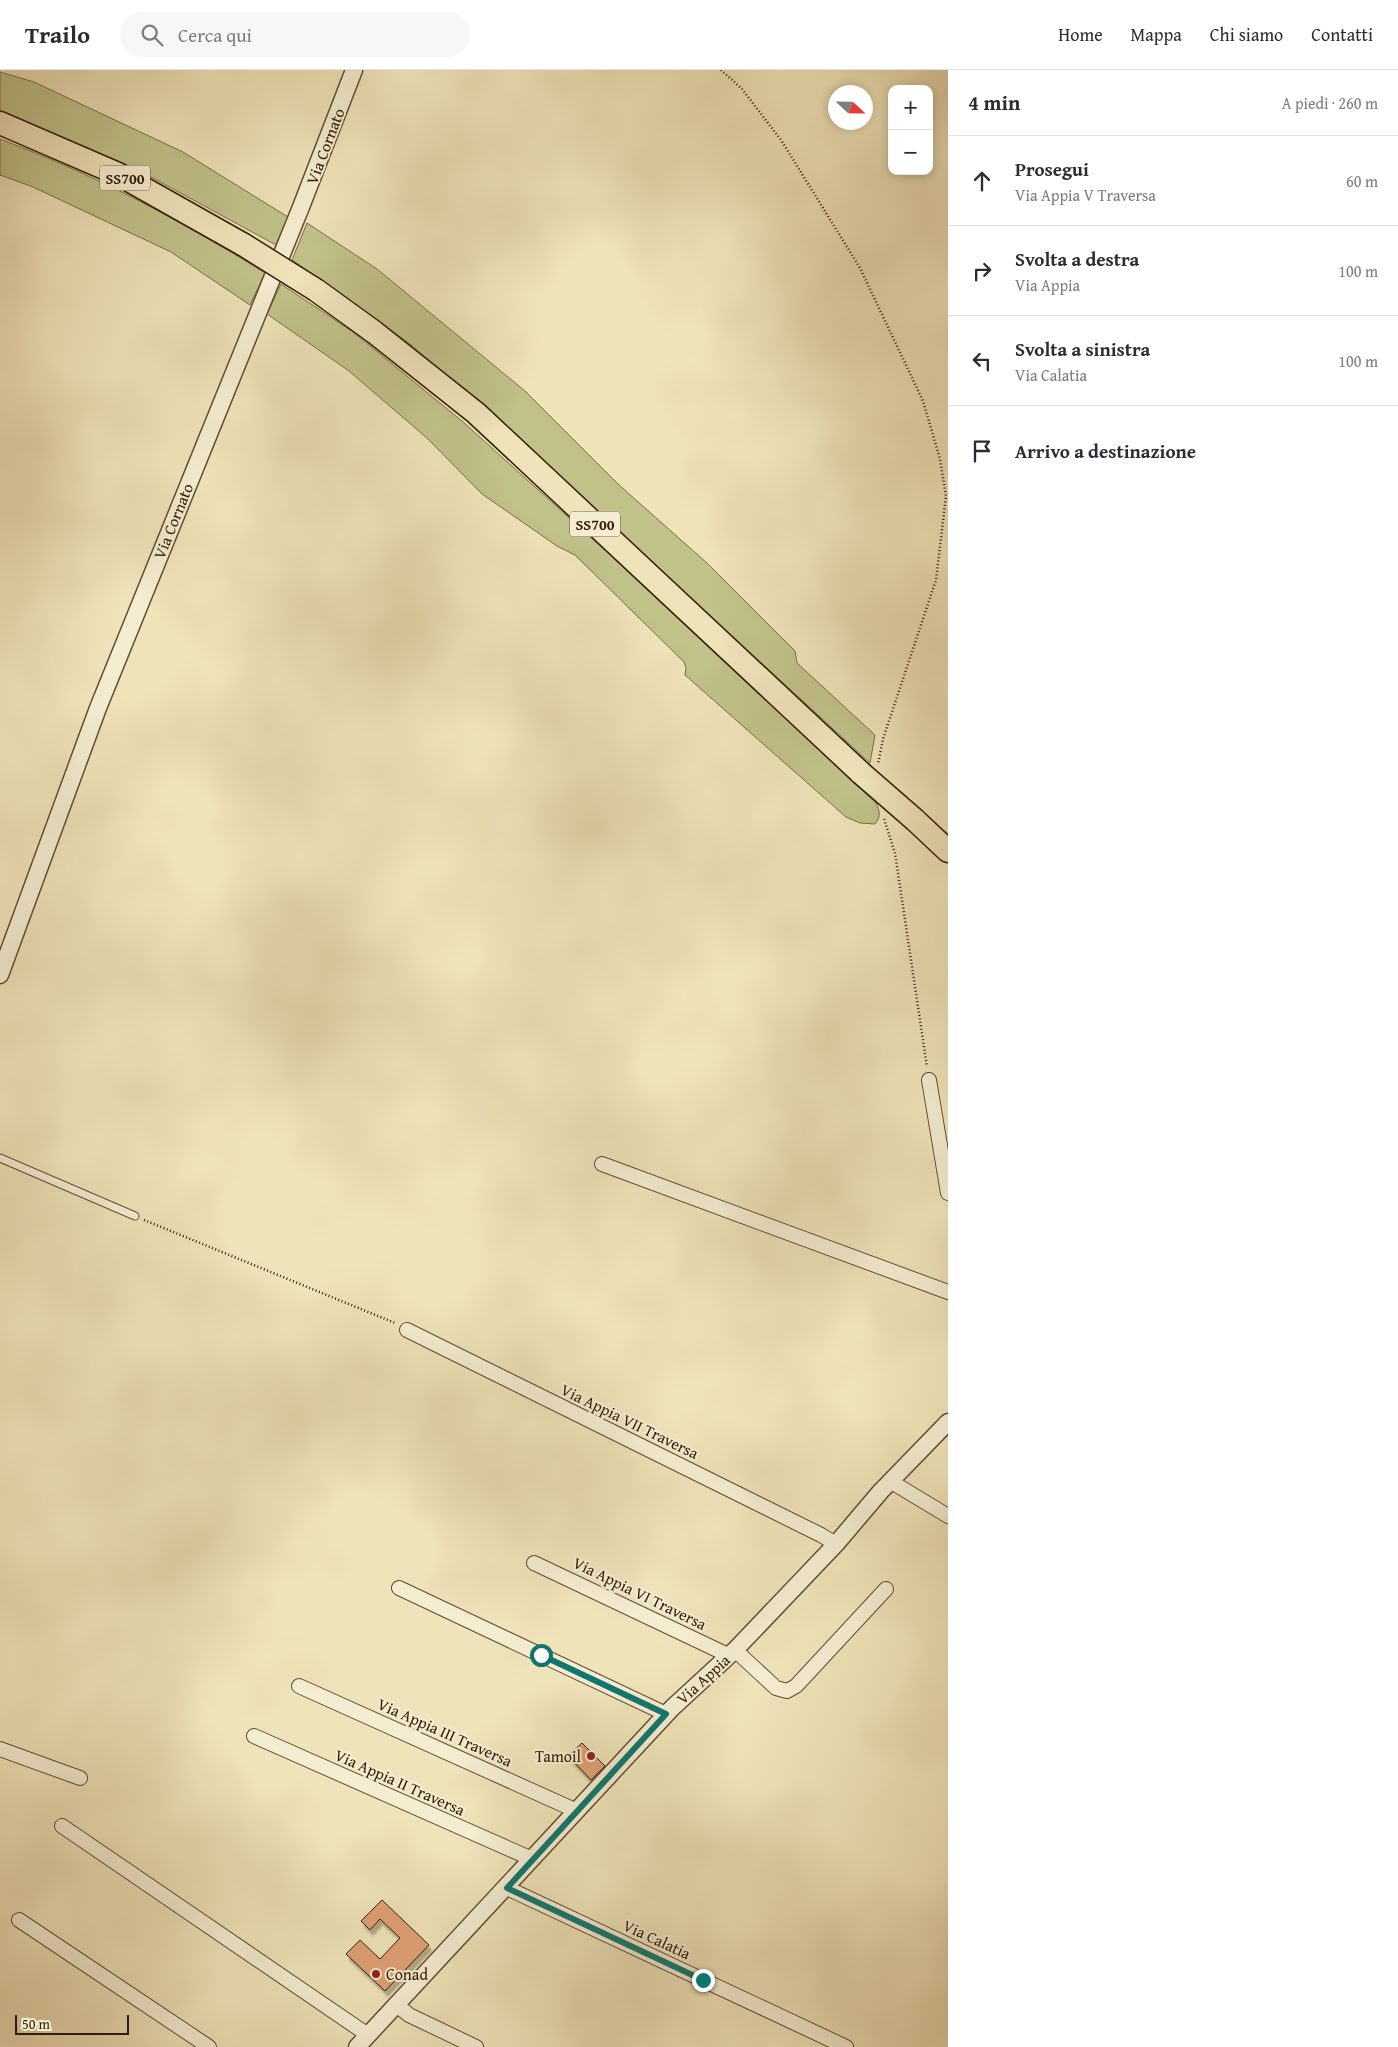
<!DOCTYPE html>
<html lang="it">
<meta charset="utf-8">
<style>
:root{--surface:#fff;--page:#f7f7f7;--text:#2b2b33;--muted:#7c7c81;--line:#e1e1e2}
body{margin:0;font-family:"Gentium Book Plus",serif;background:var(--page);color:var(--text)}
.controls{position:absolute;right:15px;top:15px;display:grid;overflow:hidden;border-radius:10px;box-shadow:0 2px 8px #0003}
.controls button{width:45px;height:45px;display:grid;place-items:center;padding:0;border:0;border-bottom:1px solid var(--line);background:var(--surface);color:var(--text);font:25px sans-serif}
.compass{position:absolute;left:828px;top:15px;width:45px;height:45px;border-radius:50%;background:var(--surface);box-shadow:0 2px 8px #0003;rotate:112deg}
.scale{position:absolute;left:15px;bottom:12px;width:114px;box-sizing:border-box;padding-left:5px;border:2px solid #321b04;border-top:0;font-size:14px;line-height:18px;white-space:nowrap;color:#321b04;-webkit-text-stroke:4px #f5edd2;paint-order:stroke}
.stop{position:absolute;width:15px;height:15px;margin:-11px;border:4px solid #0f766e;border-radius:50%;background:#fff}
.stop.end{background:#0f766e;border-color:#fff;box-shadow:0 1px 5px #0008}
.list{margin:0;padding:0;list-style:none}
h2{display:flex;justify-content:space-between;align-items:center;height:65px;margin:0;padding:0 20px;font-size:21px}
h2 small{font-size:16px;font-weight:400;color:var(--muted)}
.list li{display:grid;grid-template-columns:32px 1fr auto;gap:15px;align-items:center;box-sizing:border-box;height:90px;padding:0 20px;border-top:1px solid var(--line)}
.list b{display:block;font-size:19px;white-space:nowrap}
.list p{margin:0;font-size:16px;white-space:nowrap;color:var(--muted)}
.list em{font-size:16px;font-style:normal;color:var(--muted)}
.icon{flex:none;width:28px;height:28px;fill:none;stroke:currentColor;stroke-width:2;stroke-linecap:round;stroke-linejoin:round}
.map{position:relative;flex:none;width:948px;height:1977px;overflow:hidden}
header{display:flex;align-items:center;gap:30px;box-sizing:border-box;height:70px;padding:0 25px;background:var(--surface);border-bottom:1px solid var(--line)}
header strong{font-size:24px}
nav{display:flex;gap:28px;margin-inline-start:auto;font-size:18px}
.search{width:350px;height:45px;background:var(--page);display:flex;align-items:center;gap:12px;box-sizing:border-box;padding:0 18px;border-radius:28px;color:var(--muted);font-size:19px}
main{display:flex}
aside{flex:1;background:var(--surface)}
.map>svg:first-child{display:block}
.green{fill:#c1c18a;stroke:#7a6e47}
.building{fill:#dfa075;stroke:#321b04;filter:url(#shadow)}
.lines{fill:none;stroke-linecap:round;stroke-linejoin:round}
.service-casing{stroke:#614d31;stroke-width:9}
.minor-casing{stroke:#614d31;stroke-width:16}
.tertiary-casing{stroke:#614d31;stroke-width:19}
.trunk-casing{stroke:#321b04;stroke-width:25}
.path{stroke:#321b04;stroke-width:2.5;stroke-dasharray:1 2.5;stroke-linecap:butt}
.service{stroke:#f5edd2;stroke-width:7}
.minor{stroke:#f5edd2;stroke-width:14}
.tertiary{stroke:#f5edd2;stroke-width:16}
.trunk{stroke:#efe3b9;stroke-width:22}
.trunk-bridge-casing{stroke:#321b04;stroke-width:25;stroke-linecap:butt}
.trunk-bridge{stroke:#efe3b9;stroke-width:22}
.route{stroke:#0f766e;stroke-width:6}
.poi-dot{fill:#8f2418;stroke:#f5edd2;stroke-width:2}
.labels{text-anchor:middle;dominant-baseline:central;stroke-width:4;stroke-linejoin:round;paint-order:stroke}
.shield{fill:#f5edd2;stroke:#6c5a42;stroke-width:1}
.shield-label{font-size:15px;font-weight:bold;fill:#321b04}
.street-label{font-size:16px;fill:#321b04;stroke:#f5edd2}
.poi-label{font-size:16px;fill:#321b04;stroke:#f5edd2;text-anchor:end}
</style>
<header>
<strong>Trailo</strong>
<div class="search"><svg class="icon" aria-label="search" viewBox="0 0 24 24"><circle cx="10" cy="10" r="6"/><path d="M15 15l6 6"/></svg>Cerca qui</div>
<nav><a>Home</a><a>Mappa</a><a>Chi siamo</a><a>Contatti</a></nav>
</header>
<main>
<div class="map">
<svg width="948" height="1977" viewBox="0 0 948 1977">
<defs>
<filter id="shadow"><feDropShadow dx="3" dy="5.5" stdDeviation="1" flood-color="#0004"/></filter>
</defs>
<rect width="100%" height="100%" fill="#efe3b9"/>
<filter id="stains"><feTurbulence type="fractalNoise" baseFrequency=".004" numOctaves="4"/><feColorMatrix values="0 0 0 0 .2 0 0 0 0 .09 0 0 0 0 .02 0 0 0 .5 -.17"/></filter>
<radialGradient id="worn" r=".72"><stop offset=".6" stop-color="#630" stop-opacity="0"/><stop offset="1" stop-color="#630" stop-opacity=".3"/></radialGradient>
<g class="green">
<path d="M0,2L34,12L183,82L288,147L276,175L140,101L0,40Z"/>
<path d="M0,69C93,104 181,150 265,203L250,235L171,182L33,117L0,105Z"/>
<path d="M307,153L377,199L525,321L619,415L707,493L795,581L797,593L875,665L870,693L511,362L410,274L292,190Z"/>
<path d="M281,214L353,262L462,351L607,482L876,733C880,741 881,747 875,754L860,753L846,747L685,605L686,598L684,592L575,485L557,476L482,424L428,369L349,301L267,244Z"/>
</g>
<g class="building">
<path d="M582,1673L605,1696L591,1710L568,1686Z"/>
<path d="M382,1830L429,1875L385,1921L346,1884L360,1870L380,1889L400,1868L380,1849L370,1860L361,1851Z"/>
</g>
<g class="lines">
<defs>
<path id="service" d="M0,1088L135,1146"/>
<g id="minor">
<path d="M929,1010L948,1123"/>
<path d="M602,1094L948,1222"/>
<path d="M407,1260L821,1465L836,1474"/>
<path d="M890,1411L948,1446"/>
<path d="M534,1493L730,1586"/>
<path d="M399,1518L666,1644"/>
<path d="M735,1580L776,1618L787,1621L796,1616L886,1519"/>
<path d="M299,1616L577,1741"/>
<path d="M254,1666L532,1789"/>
<path d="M0,1679L80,1708"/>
<path d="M62,1756L368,1965"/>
<path d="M507,1818L846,1977"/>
<path d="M19,1850L209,1977"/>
<path d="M397,1935L409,1945L476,1977"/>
</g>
<g id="tertiary">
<path d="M0,905L98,638L301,137L354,0"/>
<path d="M357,1977L672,1638L735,1580L836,1474L881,1421L948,1352"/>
</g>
<g id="trunk">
<path d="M0,53L118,104L244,175"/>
<path d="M316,220L374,262L476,343L861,703"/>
<path d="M915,750L948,781"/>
</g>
</defs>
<use href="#service" class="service-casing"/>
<use href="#minor" class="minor-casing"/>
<use href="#tertiary" class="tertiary-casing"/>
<use href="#trunk" class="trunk-casing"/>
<g class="path">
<path d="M721,0L742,19L781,70L860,198L923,331L940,389L946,426L936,510L883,669L878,694"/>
<path d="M884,749L895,783L927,997"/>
<path d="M144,1150L395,1253"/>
</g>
<use href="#service" class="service"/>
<use href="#minor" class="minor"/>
<use href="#tertiary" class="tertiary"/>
<use href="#trunk" class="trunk"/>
<defs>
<g id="trunk-bridge">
<path d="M244,175L316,220"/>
<path d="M861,703L915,750"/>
</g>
</defs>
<use href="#trunk-bridge" class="trunk-bridge-casing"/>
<use href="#trunk-bridge" class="trunk-bridge"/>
</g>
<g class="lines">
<path class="route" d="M541,1585L666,1644L507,1818L703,1910"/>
</g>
<g class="poi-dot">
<circle cx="591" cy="1686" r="5"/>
<circle cx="376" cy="1904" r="5"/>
</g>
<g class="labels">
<g class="shield">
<rect x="100" y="95.5" width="50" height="25" rx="4"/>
<rect x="570" y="441.5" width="50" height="25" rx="4"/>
</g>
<g class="shield-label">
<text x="125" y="108">SS700</text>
<text x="595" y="454">SS700</text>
</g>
<g class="street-label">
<text transform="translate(325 76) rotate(-69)">Via Cornato</text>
<text transform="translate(173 451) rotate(-68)">Via Cornato</text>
<text transform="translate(630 1351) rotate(26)">Via Appia VII Traversa</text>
<text transform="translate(640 1523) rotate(26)">Via Appia VI Traversa</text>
<text transform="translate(703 1609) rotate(-42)">Via Appia</text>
<text transform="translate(445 1662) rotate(24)">Via Appia III Traversa</text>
<text transform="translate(400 1712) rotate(24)">Via Appia II Traversa</text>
<text transform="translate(657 1869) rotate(25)">Via Calatia</text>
</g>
<g class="poi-label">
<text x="581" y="1686">Tamoil</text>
<text x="386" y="1904" text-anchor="start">Conad</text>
</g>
</g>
<rect width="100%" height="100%" filter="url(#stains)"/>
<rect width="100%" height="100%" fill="url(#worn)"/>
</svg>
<div class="controls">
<button>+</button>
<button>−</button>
</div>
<svg class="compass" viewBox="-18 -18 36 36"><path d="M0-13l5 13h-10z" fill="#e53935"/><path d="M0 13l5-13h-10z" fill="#7c7c81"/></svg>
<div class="scale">50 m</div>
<div class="stop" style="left:541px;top:1585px"></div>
<div class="stop end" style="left:703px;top:1910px"></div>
</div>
<aside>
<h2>4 min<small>A piedi · 260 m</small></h2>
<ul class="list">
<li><svg class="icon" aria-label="ahead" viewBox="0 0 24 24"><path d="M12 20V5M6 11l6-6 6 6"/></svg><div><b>Prosegui</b><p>Via Appia V Traversa</p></div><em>60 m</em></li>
<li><svg class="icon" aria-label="right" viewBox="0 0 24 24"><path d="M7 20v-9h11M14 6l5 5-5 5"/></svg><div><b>Svolta a destra</b><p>Via Appia</p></div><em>100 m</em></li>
<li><svg class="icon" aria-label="left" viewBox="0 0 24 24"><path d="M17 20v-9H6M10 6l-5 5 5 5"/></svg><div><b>Svolta a sinistra</b><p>Via Calatia</p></div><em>100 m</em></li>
<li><svg class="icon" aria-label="arrive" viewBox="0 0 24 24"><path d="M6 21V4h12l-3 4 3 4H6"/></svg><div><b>Arrivo a destinazione</b></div></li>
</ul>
</aside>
</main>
